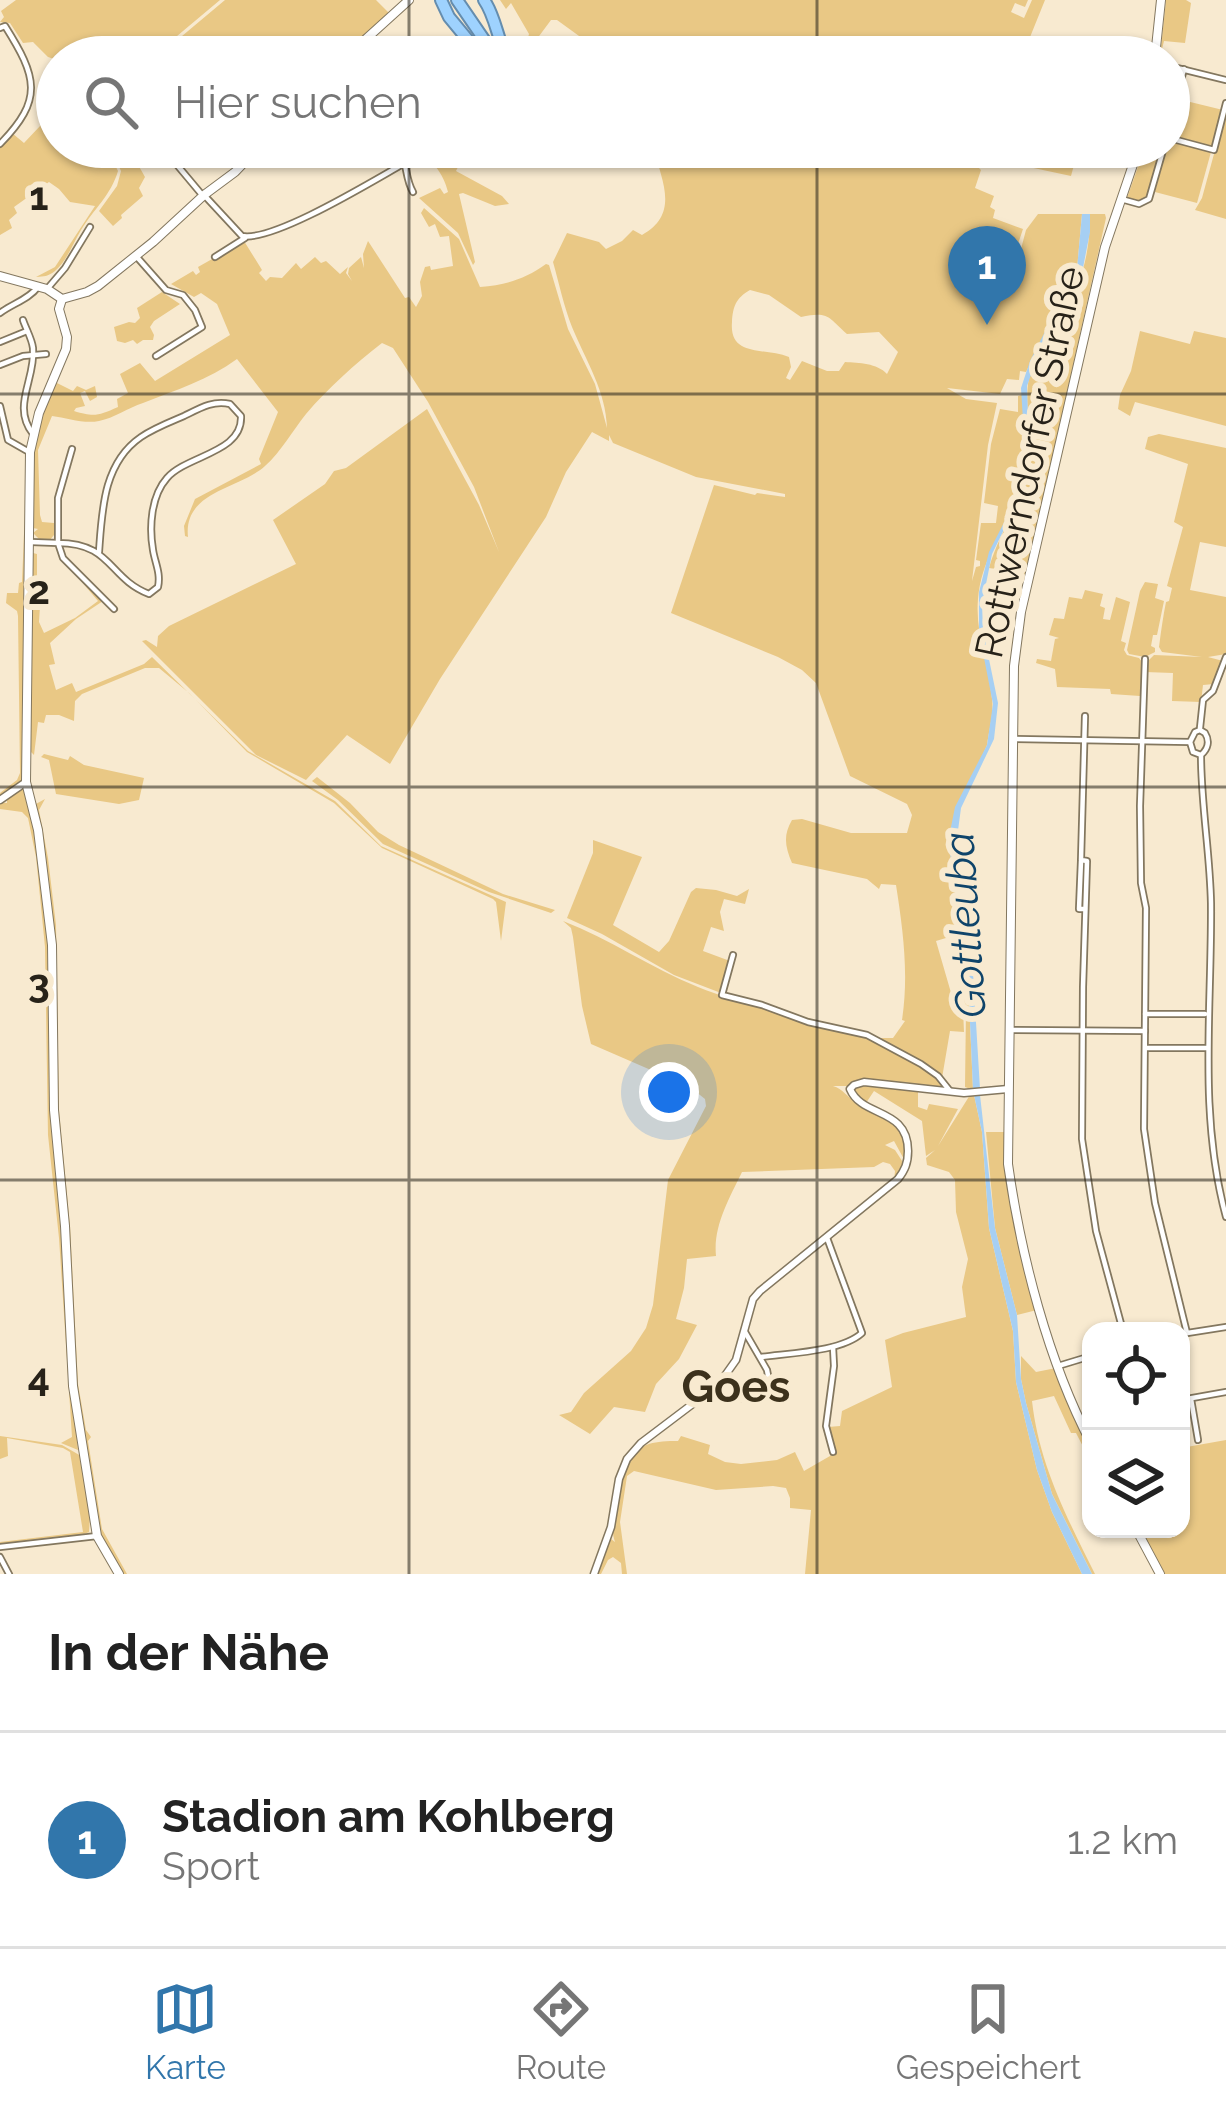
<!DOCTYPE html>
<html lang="de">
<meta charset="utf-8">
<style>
:root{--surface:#fff;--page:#f6f6f6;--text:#222;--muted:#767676;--line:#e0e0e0;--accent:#3176ab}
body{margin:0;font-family:Raleway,sans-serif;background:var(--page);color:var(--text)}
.controls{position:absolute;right:36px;bottom:36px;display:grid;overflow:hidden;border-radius:24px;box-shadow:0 3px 9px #0004}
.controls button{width:108px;height:108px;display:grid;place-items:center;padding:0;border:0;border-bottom:3px solid var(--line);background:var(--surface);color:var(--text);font:60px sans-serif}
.you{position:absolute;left:669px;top:1092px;width:42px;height:42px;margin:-30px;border:9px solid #fff;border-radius:50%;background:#1a73e8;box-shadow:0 0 0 18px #1a73e833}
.badge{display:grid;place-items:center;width:78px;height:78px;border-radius:50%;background:var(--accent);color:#fff;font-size:39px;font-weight:700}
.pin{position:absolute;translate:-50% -99px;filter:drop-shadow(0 3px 6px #0008)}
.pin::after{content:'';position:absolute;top:63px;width:42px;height:36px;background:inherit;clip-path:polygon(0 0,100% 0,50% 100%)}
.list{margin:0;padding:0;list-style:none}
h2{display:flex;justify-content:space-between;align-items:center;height:156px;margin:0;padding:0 48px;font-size:51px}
h2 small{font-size:39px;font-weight:400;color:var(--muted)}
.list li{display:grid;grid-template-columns:78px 1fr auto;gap:36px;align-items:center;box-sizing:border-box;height:216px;padding:0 48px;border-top:3px solid var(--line)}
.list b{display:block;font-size:45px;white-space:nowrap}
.list p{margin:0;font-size:39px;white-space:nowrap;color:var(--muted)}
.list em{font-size:39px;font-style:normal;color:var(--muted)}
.icon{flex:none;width:66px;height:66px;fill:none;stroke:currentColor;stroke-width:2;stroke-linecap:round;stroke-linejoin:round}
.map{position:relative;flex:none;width:1226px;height:1574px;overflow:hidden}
.search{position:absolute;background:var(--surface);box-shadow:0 3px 9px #0004;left:36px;right:36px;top:36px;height:132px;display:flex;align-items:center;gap:30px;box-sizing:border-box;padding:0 42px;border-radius:66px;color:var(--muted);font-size:45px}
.sheet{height:372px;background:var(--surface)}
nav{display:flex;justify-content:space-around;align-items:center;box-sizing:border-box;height:168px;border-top:3px solid var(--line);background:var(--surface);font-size:33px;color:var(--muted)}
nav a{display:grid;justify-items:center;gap:6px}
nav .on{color:var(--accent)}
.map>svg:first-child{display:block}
.green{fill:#e9c885;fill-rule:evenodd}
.water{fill:#a6cff3}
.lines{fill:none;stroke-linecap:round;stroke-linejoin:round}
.minor-casing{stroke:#83775f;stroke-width:8}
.tertiary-casing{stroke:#83775f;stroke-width:9}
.secondary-casing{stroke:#83775f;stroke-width:10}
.trunk-casing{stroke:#658dae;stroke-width:14}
.minor{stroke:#fff;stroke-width:4.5}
.tertiary{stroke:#fff;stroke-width:6}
.secondary{stroke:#fff;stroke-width:8}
.trunk{stroke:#9ed2fe;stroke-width:10}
.grid{fill:none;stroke:#272219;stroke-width:3;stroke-opacity:0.55}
.labels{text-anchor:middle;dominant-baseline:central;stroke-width:12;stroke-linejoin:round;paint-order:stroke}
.street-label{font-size:39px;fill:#272219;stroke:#f8ead0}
.water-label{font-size:42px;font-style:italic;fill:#0f446a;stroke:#f8ead0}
.quarter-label{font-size:45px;font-weight:bold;fill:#3c311c;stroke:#f8ead0}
.grid-label{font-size:39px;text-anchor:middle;font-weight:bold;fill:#272219;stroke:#f8ead0;stroke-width:12;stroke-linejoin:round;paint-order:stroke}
</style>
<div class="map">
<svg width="1226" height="1574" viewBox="0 0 1226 1574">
<rect width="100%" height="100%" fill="#f8ead0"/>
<g class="green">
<path d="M16,0H220L152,57H57V60L48,57L33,42L23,43L10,23L0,22L4,17L1,11Z"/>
<path d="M225,0H376L389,13L388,16L382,19L339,57H157Z"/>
<path d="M500,0H1028L1025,7L1015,3L1011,12L1024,18L1032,0H1045L1024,52L1028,57H608L557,20H551L528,51L525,48L529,34L511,3L506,9Z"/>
<path d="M1166,0H1186L1191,3L1185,43L1164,41L1161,53L1166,57H1160Z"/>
<path d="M1178,99L1223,110L1214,144L1211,148L1169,136Z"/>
<path d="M57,108V147H106L118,171C111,195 94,209 81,230C73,243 67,261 55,271C47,277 45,276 36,277L55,267L95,206L70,202L59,189L49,182L14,207L17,213L9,220L12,228L0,235V145L12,133L24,143Z"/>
<path d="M1226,110V219L1195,210L1202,198Z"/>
<path d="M1169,139L1211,152L1197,203L1155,192Z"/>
<path d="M110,147H128L145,177L139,188L143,196L121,215L122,218L113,226L99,211L117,186L121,171Z"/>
<path d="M416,147H468L456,171L502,196L509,204L495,206L463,193L459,194L475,262L473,265L458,233L419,198L440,188L444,194L448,192C444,174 430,157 416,147Z"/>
<path d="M653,147H975L972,161L981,170L975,188L994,196L990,207L995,210L993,218L1023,229L1012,262L1017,264L1026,230L1038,214H1082L1077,269L1026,372L1020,371L1019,380L1007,379L1000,394L947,388L966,399L997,403L988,445L972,581L976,567L980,566V561L976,560L981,523H996L998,506L984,503L991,444L1000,409L1018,412V396L1022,395C1024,425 1029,457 1021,487C1010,528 982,552 978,599C975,634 989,665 992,699C994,714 989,730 987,745L950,832V852L968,977L973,1090L965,1087L966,1009L956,952L960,950L956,935L936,941L956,1010L963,1009L964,1032L950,1031L942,1078L906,1053L876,1038H893L905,1021L902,1020C909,974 903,930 896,885L881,884L879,889L867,879L792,863C785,847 783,835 792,820L802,819L851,833H907L912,815L907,804L850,776L816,683L802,670L778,657L671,613L714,485L755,495L757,493L785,497V494L696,477L613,443L609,435V441L592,432L566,472L546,517L440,679L390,764L347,735L306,780L256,755L142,641L146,640L157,647L158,636L169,626L296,564L273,520L325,484L334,471L346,468L427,409L479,505L499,552L474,487L428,402L393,348L382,343C355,364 328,388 306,414C293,430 281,452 265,466C240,489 183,491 188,537L185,536L184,526L195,499L261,464L259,459L278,412L237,359C208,380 176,390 143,403C128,408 114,418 99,421C84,424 67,418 52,416L38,450L40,515L42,522L54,523V535L49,541H41L33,533L38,529L33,528V452L38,424L55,382L73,391L77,386L86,390L95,386L97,397L90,401L85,391L80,393L85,406L76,408L74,411C94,417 98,416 118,407L117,399L128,393L120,374L140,363L155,381L230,335L217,304L201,293L194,297L171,284L193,271L196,275L200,272L198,267L244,241L262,270L259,273L266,281L270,277L282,278L296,263L301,269L315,257L321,263L326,261L340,274L348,267L346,273L352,281L348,274L349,268L361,257L364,268L363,254L368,241L405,298L409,297L416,307L422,296L420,282L425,267L430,266L431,270L453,266L449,236L440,237L435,224L429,227L421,213L424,208L459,239L480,287C506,285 525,279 546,264L549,265L568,329L595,384L607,428C606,391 586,361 572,327C564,307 559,283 553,262L567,233L599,242L606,249L622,241L633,230L642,235C680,214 662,181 653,147ZM750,290L769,295L801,317C830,311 828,318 847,334L879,332L898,352L887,374C877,363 859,363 845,362L839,371H827L802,361L790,380L786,378L791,367L789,357C765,347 729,358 732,322C733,306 736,298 750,290Z"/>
<path d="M998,147H1079L1071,176L996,160Z"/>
<path d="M1145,147H1161L1150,195L1140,201L1127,198Z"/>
<path d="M1090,214H1105L1106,218L1026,575L1016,572L1015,566L1000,562L996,569L989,568C998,535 1020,506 1027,472C1035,438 1021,403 1031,369C1040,340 1062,313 1076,286C1087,266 1090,237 1090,214Z"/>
<path d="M162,292L180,304L154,321L150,327L154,335L153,340H143L137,344L133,340L125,343L117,341L114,327L129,322L135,323L140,318L137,308Z"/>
<path d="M1140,331L1190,344L1194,331L1226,338V426L1135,402L1130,416L1118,409L1120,395L1131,371Z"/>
<path d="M1159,434L1226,448V547L1200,542L1190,590L1226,597V654L1208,657L1223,661L1214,684L1203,685L1201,702L1172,701L1173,673L1145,672L1146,663L1154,655L1202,657L1162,652L1159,647C1161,631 1163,617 1166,602L1169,601L1172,588L1167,586L1183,527L1174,522L1188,464L1145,449L1148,437Z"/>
<path d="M24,534L23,774L21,782L0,797V793L17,780L20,773L18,616L17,611L6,603L7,593H18L19,583L22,582Z"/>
<path d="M33,553L37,554V590H41L39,622L44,633L75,618L98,601L75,574L103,601L76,619L50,643L55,664L49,665L56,690L72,683L76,692L144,664L152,657L248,751L335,801L381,846L506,902L501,941L496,902L493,899L382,848L334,803L247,752L189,693L159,668H145L82,694L75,701L74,721L59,715H46L44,723L38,722L34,755L30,751Z"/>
<path d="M1145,582L1158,584L1155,598L1164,601L1157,635H1153L1151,646L1155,648V652L1145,657L1129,654L1127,650L1140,591Z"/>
<path d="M1085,590L1103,594L1100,606L1105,608L1103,619L1110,620L1116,597L1130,602L1121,641L1126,643L1124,650L1127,655L1139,658L1142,662L1140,696L1111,694L1110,689L1057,687L1055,669L1036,663L1037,659L1051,661L1055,639L1059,638L1049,635L1054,618L1064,619L1069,597L1082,599Z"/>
<path d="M44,754L68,760L70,756L84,765L144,778L139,800L119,804L56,794L49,760L41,757Z"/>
<path d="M317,777L350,803L378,832L399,845L503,894L555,910L551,913L489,892L383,844L338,800L312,781Z"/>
<path d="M21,788L24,790L35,832L47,925L51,1111L78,1450L61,1443L72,1437L59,1238L48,1135L45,947L36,857L28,818L22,812L0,809V802L7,803V796Z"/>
<path d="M45,799L39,810L48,858L56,925L59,1111L70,1226L78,1384L86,1430L91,1437L88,1441L102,1529L127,1574H122L99,1530L76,1386L56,1110L55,967L34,805Z"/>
<path d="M593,840L642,857L613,925L659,952L669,941L691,892L696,888L716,890L737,896L749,889L745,904L724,899L720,912L724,931L711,927L703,951L730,961L721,993L674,975L602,934L567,918L593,853Z"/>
<path d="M563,921C610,939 651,968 698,987C773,1018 893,1021 946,1089L857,1081L848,1086H833C843,1089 847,1097 857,1103C886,1122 909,1118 905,1161L894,1141L885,1145L895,1150L904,1164L894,1181L895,1171L890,1164L883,1162L874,1167L742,1172C729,1199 713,1226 716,1256L687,1259L684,1288L676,1319L697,1325L679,1359L656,1384L645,1412L614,1407L590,1434L559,1415L571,1412L584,1393L631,1351L646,1328L653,1305L668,1180L706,1106L705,1099L690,1087L591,1044L582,1006L573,937L571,928Z"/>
<path d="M863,1084L963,1095L918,1091V1107L927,1110L929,1104L958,1109L938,1146L970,1095H974L982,1132L989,1228L1013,1331L1016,1382L1037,1470L1052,1512L1082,1574H805L811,1510L790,1508V1498L786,1488L773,1486L716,1490L634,1471L627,1476L620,1522L627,1574H622L621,1563L613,1557L608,1560L601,1574H597L609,1541L611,1539L615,1542C610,1528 615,1518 618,1503C626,1459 628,1440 678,1441L681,1436L710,1445L708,1454L725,1462L741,1464L777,1460L795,1452L804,1471L830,1456L832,1452L828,1427L840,1426L842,1411L892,1387L885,1340L903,1333L966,1317L962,1287L968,1259L956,1212L955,1180L949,1172L927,1165L926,1158L935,1150L926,1156L922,1121L874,1091L866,1103L857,1099L853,1090Z"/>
<path d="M986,1132H1005L1037,1310L1017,1315L995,1228Z"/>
<path d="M1021,1356L1036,1372L1056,1368L1091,1450V1462L1076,1433H1071L1054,1396L1032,1401C1039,1464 1067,1518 1095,1574H1092L1052,1494L1026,1403L1021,1379Z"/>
<path d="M0,1436L62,1445L81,1456L90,1517L89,1532L82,1535L0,1544V1542L83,1532L70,1452L63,1448L7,1438L8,1456L0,1459Z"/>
<path d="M1226,1440V1574H1163L1144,1539L1148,1537L1144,1529H1181V1448Z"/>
</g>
<g class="water">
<path d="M1082,214H1090V232L1080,283L1039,352L1027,386L1029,452L1025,487L992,554L982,604L983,630L998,703L994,739L961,808L955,853L972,956L980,1089L973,1090L968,977L950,852V832L955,807L987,745L993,704L979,632V592L989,552L1021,489L1025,453L1021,388L1030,361L1077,269Z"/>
<path d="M974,1095H980L995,1228L1017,1315L1021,1379L1026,1403L1052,1494L1092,1574H1082L1052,1512L1037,1470L1016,1382L1013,1331L989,1228L982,1132Z"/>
</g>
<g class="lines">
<defs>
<g id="minor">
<path d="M0,28L5,26C37,77 44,99 0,144"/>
<path d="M1169,66L1226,80"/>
<path d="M1169,126L1184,69"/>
<path d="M1169,138L1214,150L1226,103"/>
<path d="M162,147L203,196"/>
<path d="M397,147C408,159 404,177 413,192"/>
<path d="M204,195L242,236C273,242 371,182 403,164"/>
<path d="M1121,199L1139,204L1149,199L1164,147"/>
<path d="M136,256L166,290L183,295L195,310L202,327L156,356"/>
<path d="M215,257L245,238"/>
<path d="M47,289L65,268L90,227"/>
<path d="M0,313C12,304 29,299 38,287"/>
<path d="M23,320C26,329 32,339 33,348C36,379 11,406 33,434"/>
<path d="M0,342L27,331"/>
<path d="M0,365L23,356L46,354"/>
<path d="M0,406L8,440L29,452"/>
<path d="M72,449L58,498V543C112,543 108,578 149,594L158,587C161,573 155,563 153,550C149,527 151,496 167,478C187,455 243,453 241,416L230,404C213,400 200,408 184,416C170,422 154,428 141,437C103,463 102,511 99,552"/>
<path d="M31,542L58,543L63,558L114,609"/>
<path d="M1145,659L1140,806L1141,883L1146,908L1144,1129L1155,1203L1187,1333"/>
<path d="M1085,716L1081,860L1087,861L1083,987L1082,1139L1096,1231L1123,1331"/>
<path d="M1200,728L1203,700L1213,691L1226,657"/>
<path d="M1016,739L1190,742"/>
<path d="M1201,755L1193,752L1190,742L1195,732L1200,730L1205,733C1210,741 1208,749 1201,755C1201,804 1210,853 1211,903C1212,1009 1198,1113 1226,1217"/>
<path d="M1081,861L1079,909H1085"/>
<path d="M733,955L722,995L762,1005L808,1022L867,1035L921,1064L938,1076L950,1091"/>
<path d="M1145,1014H1205"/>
<path d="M1012,1030L1145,1031"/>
<path d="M1147,1048H1207"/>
<path d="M1181,1334L1226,1327"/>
<path d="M833,1347L834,1366L826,1426L833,1452"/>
<path d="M761,1357C789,1353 841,1352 862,1333L827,1238"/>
<path d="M1058,1366L1091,1356"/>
<path d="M713,1390C729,1401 758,1402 770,1386L767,1370L745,1332"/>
<path d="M1191,1399L1198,1440"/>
<path d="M1181,1400L1226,1392"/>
<path d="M0,1547L97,1536"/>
<path d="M0,1557L9,1574"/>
</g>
<g id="tertiary">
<path d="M0,800L26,782"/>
<path d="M594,1574L611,1527L619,1479L627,1459L641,1443L719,1384L736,1360L753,1299L760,1291L898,1179C905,1170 908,1163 908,1151C908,1107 862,1118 850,1089L854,1085L864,1082L964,1093L1008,1089"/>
</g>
<g id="secondary">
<path d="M346,57L409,0"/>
<path d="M1155,57L1161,0"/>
<path d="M0,276L47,289L62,299L87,292L98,286L153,242L204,195L235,172L259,147"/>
<path d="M62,299L59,309L67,337L66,349L39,413L30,452L26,782L38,830L52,945L54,1110L65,1226L73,1386L97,1536L119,1574"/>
<path d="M1091,1443C1048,1361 1021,1256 1008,1164L1014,666L1021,612L1105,247L1139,147"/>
<path d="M1136,1529L1160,1574"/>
</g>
<g id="trunk">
<path d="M441,0L449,17L482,57"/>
<path d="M457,0L496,57"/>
<path d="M484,0C496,17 497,39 507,57"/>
</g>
</defs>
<use href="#minor" class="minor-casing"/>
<use href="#tertiary" class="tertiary-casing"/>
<use href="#secondary" class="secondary-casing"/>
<use href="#trunk" class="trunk-casing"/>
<use href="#minor" class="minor"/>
<use href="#tertiary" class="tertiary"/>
<use href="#secondary" class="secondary"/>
<use href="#trunk" class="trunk"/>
</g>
<path class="grid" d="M409,0V57M817,0V57M409,147V1574M817,147V1574M0,394H1226M0,787H1226M0,1180H1226"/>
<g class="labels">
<g class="street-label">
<text transform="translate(1029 462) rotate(-78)">Rottwerndorfer Straße</text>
</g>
<g class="water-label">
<text transform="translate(965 925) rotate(-94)">Gottleuba</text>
</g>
<g class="quarter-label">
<text x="736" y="1386">Goes</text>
</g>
</g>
<g class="grid-label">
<text x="39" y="210">1</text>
<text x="39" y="604">2</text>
<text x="39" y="997">3</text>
<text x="39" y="1391">4</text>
</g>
</svg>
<div class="controls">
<button><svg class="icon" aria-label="locate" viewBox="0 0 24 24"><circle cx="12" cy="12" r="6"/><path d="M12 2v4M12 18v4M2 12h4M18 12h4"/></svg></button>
<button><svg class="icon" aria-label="layers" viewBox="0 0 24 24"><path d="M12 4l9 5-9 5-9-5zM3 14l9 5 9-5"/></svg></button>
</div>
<div class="you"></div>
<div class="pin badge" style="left:987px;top:325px">1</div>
<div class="search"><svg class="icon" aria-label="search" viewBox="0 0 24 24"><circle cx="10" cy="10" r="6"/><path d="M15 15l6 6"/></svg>Hier suchen</div>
</div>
<section class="sheet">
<h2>In der Nähe<small></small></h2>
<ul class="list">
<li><span class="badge">1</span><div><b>Stadion am Kohlberg</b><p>Sport</p></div><em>1.2 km</em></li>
</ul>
</section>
<nav>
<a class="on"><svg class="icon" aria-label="map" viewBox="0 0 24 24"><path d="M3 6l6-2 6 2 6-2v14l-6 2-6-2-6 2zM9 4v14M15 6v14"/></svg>Karte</a>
<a><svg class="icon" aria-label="directions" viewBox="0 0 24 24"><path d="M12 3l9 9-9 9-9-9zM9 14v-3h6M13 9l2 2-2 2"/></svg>Route</a>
<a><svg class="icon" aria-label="saved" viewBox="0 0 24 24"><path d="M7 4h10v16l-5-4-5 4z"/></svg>Gespeichert</a>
</nav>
